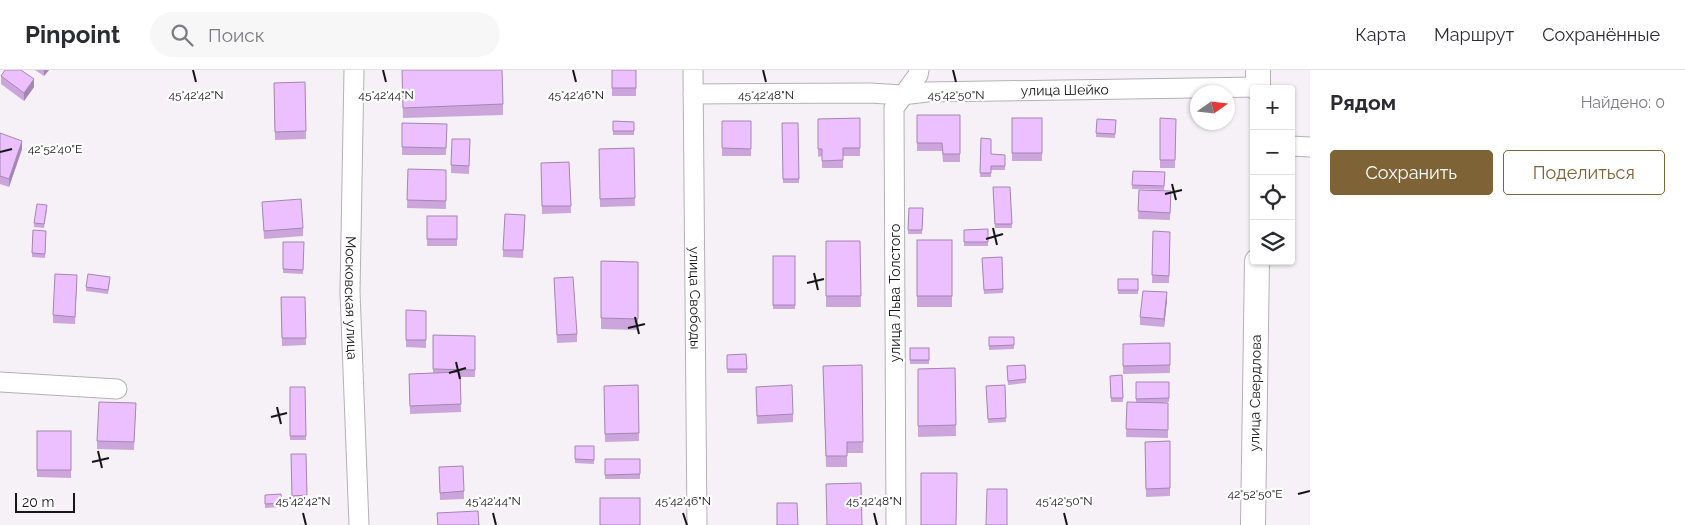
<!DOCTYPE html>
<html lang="ru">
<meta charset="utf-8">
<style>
:root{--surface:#fff;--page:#f7f7f7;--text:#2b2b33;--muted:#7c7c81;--line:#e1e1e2;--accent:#7d6335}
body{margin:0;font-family:Raleway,sans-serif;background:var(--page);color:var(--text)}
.controls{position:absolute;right:15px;top:15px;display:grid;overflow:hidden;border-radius:5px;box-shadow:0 1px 4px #0004}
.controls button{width:45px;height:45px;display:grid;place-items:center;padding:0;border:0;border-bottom:1px solid var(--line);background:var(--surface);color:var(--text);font:25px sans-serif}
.compass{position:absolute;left:1190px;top:15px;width:45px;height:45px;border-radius:50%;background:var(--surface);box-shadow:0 1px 4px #0004;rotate:76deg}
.scale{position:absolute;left:15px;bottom:12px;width:60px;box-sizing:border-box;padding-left:5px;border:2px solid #161517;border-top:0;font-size:14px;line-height:18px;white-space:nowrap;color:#161517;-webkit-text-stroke:4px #fff;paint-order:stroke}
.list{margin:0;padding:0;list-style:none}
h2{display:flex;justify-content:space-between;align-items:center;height:65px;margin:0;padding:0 20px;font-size:21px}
h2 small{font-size:16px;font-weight:400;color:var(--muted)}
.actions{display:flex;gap:10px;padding:15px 20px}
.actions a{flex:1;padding:11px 0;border:1px solid var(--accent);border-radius:5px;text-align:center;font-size:18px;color:var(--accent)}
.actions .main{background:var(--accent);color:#fff}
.icon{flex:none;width:28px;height:28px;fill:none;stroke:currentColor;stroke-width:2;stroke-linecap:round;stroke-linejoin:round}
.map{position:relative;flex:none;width:1310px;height:455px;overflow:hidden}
header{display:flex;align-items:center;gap:30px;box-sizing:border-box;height:70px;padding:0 25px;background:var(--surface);border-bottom:1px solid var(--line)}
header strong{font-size:24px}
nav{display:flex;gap:28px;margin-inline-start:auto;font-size:18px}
.search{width:350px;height:45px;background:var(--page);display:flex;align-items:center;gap:12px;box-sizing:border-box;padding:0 18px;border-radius:28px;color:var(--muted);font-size:19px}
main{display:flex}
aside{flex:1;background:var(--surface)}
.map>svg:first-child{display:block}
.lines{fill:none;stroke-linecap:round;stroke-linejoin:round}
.minor-casing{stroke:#b4b1b6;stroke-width:21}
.tertiary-casing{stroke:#b4b1b6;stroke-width:26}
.minor{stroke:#fff;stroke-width:19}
.tertiary{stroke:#fff;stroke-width:24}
.wall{fill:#cba5db}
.shaded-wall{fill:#a586b2}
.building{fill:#ecc0ff;stroke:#a586b2}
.ticks{fill:none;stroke:#161517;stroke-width:2}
.labels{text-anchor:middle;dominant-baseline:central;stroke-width:4.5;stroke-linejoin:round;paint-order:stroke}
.street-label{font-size:14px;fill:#161517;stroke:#fff}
.ticks-label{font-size:12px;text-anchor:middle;fill:#161517;stroke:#fff;stroke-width:4.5;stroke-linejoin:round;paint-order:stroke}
</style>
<header>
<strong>Pinpoint</strong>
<div class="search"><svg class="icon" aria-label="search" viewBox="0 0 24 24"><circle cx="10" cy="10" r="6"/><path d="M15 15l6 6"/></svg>Поиск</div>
<nav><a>Карта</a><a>Маршрут</a><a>Сохранённые</a></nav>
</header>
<main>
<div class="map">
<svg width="1310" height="455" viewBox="0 0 1310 455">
<rect width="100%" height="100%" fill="#f5f1f6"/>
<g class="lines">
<defs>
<g id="minor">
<path id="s1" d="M354,0L350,222L359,455"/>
<path id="s2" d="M693,0L697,455"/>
<path id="s3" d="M693,24L870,23L902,25L927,22L1258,17"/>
<path d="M1291,76L1310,77"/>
<path d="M0,312L117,319"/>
<path d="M896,455L894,38L918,5L919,0"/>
</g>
<g id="tertiary">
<path d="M1258,19V0"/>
<path id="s4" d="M1253,455L1257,191"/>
</g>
</defs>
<use href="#minor" class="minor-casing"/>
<use href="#tertiary" class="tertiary-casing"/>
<use href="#minor" class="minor"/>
<use href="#tertiary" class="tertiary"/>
</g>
<g class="wall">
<path d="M35,0H49L44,6Z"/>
<path d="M402,0L503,34V45L403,48Z"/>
<rect x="612" y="0" width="24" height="26"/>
<path d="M1,6L34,17L24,31L1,14Z"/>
<path d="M305,12L306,69L275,70L274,13Z"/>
<path d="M917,45H960V92H943L942,81H917Z"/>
<path d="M860,48V86H843V98H822V86L818,87V49Z"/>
<rect x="1012" y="48" width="30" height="43"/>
<path d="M1160,48L1176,49L1175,98H1160Z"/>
<path d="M1097,49L1116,50L1115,68L1096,67Z"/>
<path d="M613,51L634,52V65H613Z"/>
<rect x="722" y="51" width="29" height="35"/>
<path d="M402,53L447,54L446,85H402Z"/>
<path d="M782,53H798L799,113H783Z"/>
<path d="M0,63L22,79L9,117L0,114Z"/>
<path d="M981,68L991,84L1005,85V100H991V107H980Z"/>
<path d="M470,69L469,104L451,103V95Z"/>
<path d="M634,78L635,136L600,137L599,79Z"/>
<path d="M569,92L571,143L542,144L541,93Z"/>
<path d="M408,99L446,100V139L407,138Z"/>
<path d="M1133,101L1165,102L1164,120L1132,119Z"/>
<path d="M993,117H1010L1012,158H995Z"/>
<path d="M1139,120L1171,121L1170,150L1138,149Z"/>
<path d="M262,132L303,158V166L264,169Z"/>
<path d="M909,138H923L922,164H908Z"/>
<path d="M47,139L44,158L34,157V153Z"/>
<rect x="427" y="146" width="30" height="30"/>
<path d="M525,153L523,188L503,187V180Z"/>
<path d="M988,159V176H964V160Z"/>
<path d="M33,160L46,161L45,188L32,187Z"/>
<path d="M1153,161L1170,170L1169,213H1152Z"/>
<rect x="917" y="170" width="35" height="67"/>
<path d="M826,171H860L861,237H826Z"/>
<path d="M283,172H304L303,204L283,203Z"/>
<rect x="773" y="186" width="22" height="53"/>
<path d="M1002,187L1003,223L984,224L982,188Z"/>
<path d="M601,191L638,192V260L601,259Z"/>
<path d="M554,208L577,264V272L557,273Z"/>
<rect x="1118" y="209" width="20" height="15"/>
<path d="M110,211L108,224L86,221V217Z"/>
<path d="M77,213L75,254L53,253V245Z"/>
<path d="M281,227H305L306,275L282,276Z"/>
<path d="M1167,230L1164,257L1140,255V247Z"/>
<path d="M406,240L426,241V278L406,277Z"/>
<path d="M433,265L475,266V307H460L461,342L410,344L409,304L433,303Z"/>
<path d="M989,267H1014V279L989,280Z"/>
<path d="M1170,273V303L1123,304V274Z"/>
<rect x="910" y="278" width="19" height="16"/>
<path d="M746,284L747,303H727V285Z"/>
<path d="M862,295L863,383H847V397H826L823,296Z"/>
<path d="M1007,296L1026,309V313L1008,315Z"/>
<path d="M955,298L956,366L918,367V299Z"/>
<path d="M1122,305L1123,332H1111L1110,306Z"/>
<path d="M1136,312H1169V332H1162L1168,333V368L1126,367L1127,332H1136Z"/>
<path d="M638,315L639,371L605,372L604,316Z"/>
<path d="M1005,315L1006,352L988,353L986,316Z"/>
<path d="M290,317H305L306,370H290Z"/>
<path d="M756,317L793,344V352L757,354Z"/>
<path d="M136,333L134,380L97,379V371Z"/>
<path d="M37,361H71V408L37,407Z"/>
<path d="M1170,371V426L1146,427L1145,372Z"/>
<path d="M575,376H594V394L575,393Z"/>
<path d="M291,384H306L307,430H292Z"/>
<rect x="605" y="389" width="35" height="20"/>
<path d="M439,405L464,421V429L440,430Z"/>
<path d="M281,424L282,437L265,438V425Z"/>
</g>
<g class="shaded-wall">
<path d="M44,0H49L44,6Z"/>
<path d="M34,9V17L24,31V23Z"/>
<path d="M22,71V79L9,117V109Z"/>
<path d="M1167,222V230L1164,257V249Z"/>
</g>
<g class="building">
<path d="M5,0H21L34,9L24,23L1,6Z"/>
<path d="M402,0H502L503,34L403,38Z"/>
<rect x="612" y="0" width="24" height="18"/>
<path d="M305,12L306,61L275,62L274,13Z"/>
<path d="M917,45H960V84H943L942,73H917Z"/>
<path d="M860,48V78H843V90L822,91V79H818V49Z"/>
<rect x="1012" y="48" width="30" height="35"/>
<path d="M1160,48L1176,49L1175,90H1160Z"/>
<path d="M1097,49L1116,50L1115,64L1096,63Z"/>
<path d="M613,51L634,52V61H613Z"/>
<path d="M722,51H751V79L722,78Z"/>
<path d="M402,53L447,54L446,78L402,77Z"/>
<path d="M782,53H798L799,109H783Z"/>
<path d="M0,63L22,71L9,109L0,106Z"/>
<path d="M981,68L991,69V84L1005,85V96H991V103H980Z"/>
<path d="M452,69H470L469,96L451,95Z"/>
<path d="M634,78L635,128L600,129L599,79Z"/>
<path d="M569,92L571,136H542L541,93Z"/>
<path d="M408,99L446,100V131L407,130Z"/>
<path d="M1133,101L1165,102L1164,116L1132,115Z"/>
<path d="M993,117H1010L1012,154H995Z"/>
<path d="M1139,120L1171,121L1170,143L1138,141Z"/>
<path d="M301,129L303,158L264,161L262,132Z"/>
<path d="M37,134L47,135L44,154L34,153Z"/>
<path d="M909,138H923L922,160H908Z"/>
<path d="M505,144L525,145L523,180H503Z"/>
<rect x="427" y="146" width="30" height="23"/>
<path d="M988,159V172H964V160Z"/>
<path d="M33,160L46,161L45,184L32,183Z"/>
<path d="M1153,161L1170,162L1169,206L1152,205Z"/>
<rect x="917" y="170" width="35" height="56"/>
<path d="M826,171H860L861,226H826Z"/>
<path d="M283,172H304L303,200L283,199Z"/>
<rect x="773" y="186" width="22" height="49"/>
<path d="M1002,187L1003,219L984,220L982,188Z"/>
<path d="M601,191L638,192V249L601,248Z"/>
<path d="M55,204L77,205L75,247L53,245Z"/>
<path d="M88,204L110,207L108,220L86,217Z"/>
<path d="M573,207L577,264L557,265L554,208Z"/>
<rect x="1118" y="209" width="20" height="11"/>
<path d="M1143,221L1167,222L1164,249L1140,247Z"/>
<path d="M281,227H305L306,268H282Z"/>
<path d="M406,240L426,241V270H406Z"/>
<path d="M433,265L475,266V300L433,299Z"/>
<path d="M989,267H1014V275L989,276Z"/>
<path d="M1170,273V295L1123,296V274Z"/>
<rect x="910" y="278" width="19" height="12"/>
<path d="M746,284L747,299H727V285Z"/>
<path d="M862,295L863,372H847V386H826L823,296Z"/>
<path d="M1025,295L1026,309L1008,311L1007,296Z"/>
<path d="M955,298L956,355L918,356V299Z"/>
<path d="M460,302L461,334L410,336L409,304Z"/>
<path d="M1122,305L1123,328H1111L1110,306Z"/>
<path d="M1136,312H1169V328L1136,329Z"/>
<path d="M638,315L639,363L605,364L604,316Z"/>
<path d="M792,315L793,344L757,346L756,317Z"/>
<path d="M1005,315L1006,348L988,349L986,316Z"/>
<path d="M290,317H305L306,366H290Z"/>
<path d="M99,332L136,333L134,372L97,371Z"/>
<path d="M1127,332L1168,333V360L1126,359Z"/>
<rect x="37" y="361" width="34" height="39"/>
<path d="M1170,371V418L1146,419L1145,372Z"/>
<path d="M575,376H594V390L575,389Z"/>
<path d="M291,384H306L307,425L292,426Z"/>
<path d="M605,389H640V404L605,405Z"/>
<path d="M463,396L464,421L440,423L439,397Z"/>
<path d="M921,403H957L956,455H921Z"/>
<path d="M861,413L862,455H827L826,414Z"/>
<path d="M987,419H1007V455H986Z"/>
<path d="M281,424L282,433L265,434V425Z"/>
<rect x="600" y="428" width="40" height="27"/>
<path d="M777,433H797L798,455H777Z"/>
<path d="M478,441L479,455H438L437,443Z"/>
</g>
<path class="ticks" d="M193,0L196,12M383,0L386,12M573,0L576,12M763,0L766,12M953,0L956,12M0,82L12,79M1172,114L1176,130M1165,124L1182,120M993,158L997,175M986,169L1003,164M814,203L818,220M807,213L824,209M635,247L639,264M628,258L645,254M456,292L460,309M449,303L466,298M277,337L281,354M271,347L287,343M98,381L102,398M92,392L109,388M1298,424L1310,421M303,443L306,455M493,443L496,455M683,443L687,455M874,443L877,455M1064,443L1067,455"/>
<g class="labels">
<g class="street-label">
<text stroke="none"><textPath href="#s3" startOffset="372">улица Шейко</textPath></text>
<text transform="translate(895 223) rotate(-90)">улица Льва Толстого</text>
<text stroke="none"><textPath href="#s1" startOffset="228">Московская улица</textPath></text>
<text stroke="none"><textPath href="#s2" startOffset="228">улица Свободы</textPath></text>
<text stroke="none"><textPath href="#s4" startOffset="132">улица Свердлова</textPath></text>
</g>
</g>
<g class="ticks-label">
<text x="576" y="29">45°42'46"N</text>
<text x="196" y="29">45°42'42"N</text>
<text x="386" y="29">45°42'44"N</text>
<text x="766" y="29">45°42'48"N</text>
<text x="956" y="29">45°42'50"N</text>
<text x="55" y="83">42°52'40"E</text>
<text x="1255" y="428">42°52'50"E</text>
<text x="303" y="435">45°42'42"N</text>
<text x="493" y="435">45°42'44"N</text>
<text x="683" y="435">45°42'46"N</text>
<text x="874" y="435">45°42'48"N</text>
<text x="1064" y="435">45°42'50"N</text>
</g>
</svg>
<div class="controls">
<button>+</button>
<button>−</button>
<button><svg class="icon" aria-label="locate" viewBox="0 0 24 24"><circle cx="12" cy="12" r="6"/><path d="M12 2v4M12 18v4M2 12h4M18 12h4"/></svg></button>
<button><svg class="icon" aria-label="layers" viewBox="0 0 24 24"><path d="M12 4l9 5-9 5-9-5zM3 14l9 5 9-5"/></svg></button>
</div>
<svg class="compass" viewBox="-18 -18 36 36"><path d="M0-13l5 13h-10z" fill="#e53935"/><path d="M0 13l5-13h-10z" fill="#7c7c81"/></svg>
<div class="scale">20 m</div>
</div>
<aside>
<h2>Рядом<small>Найдено: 0</small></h2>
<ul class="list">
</ul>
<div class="actions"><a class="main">Сохранить</a><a>Поделиться</a></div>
</aside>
</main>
